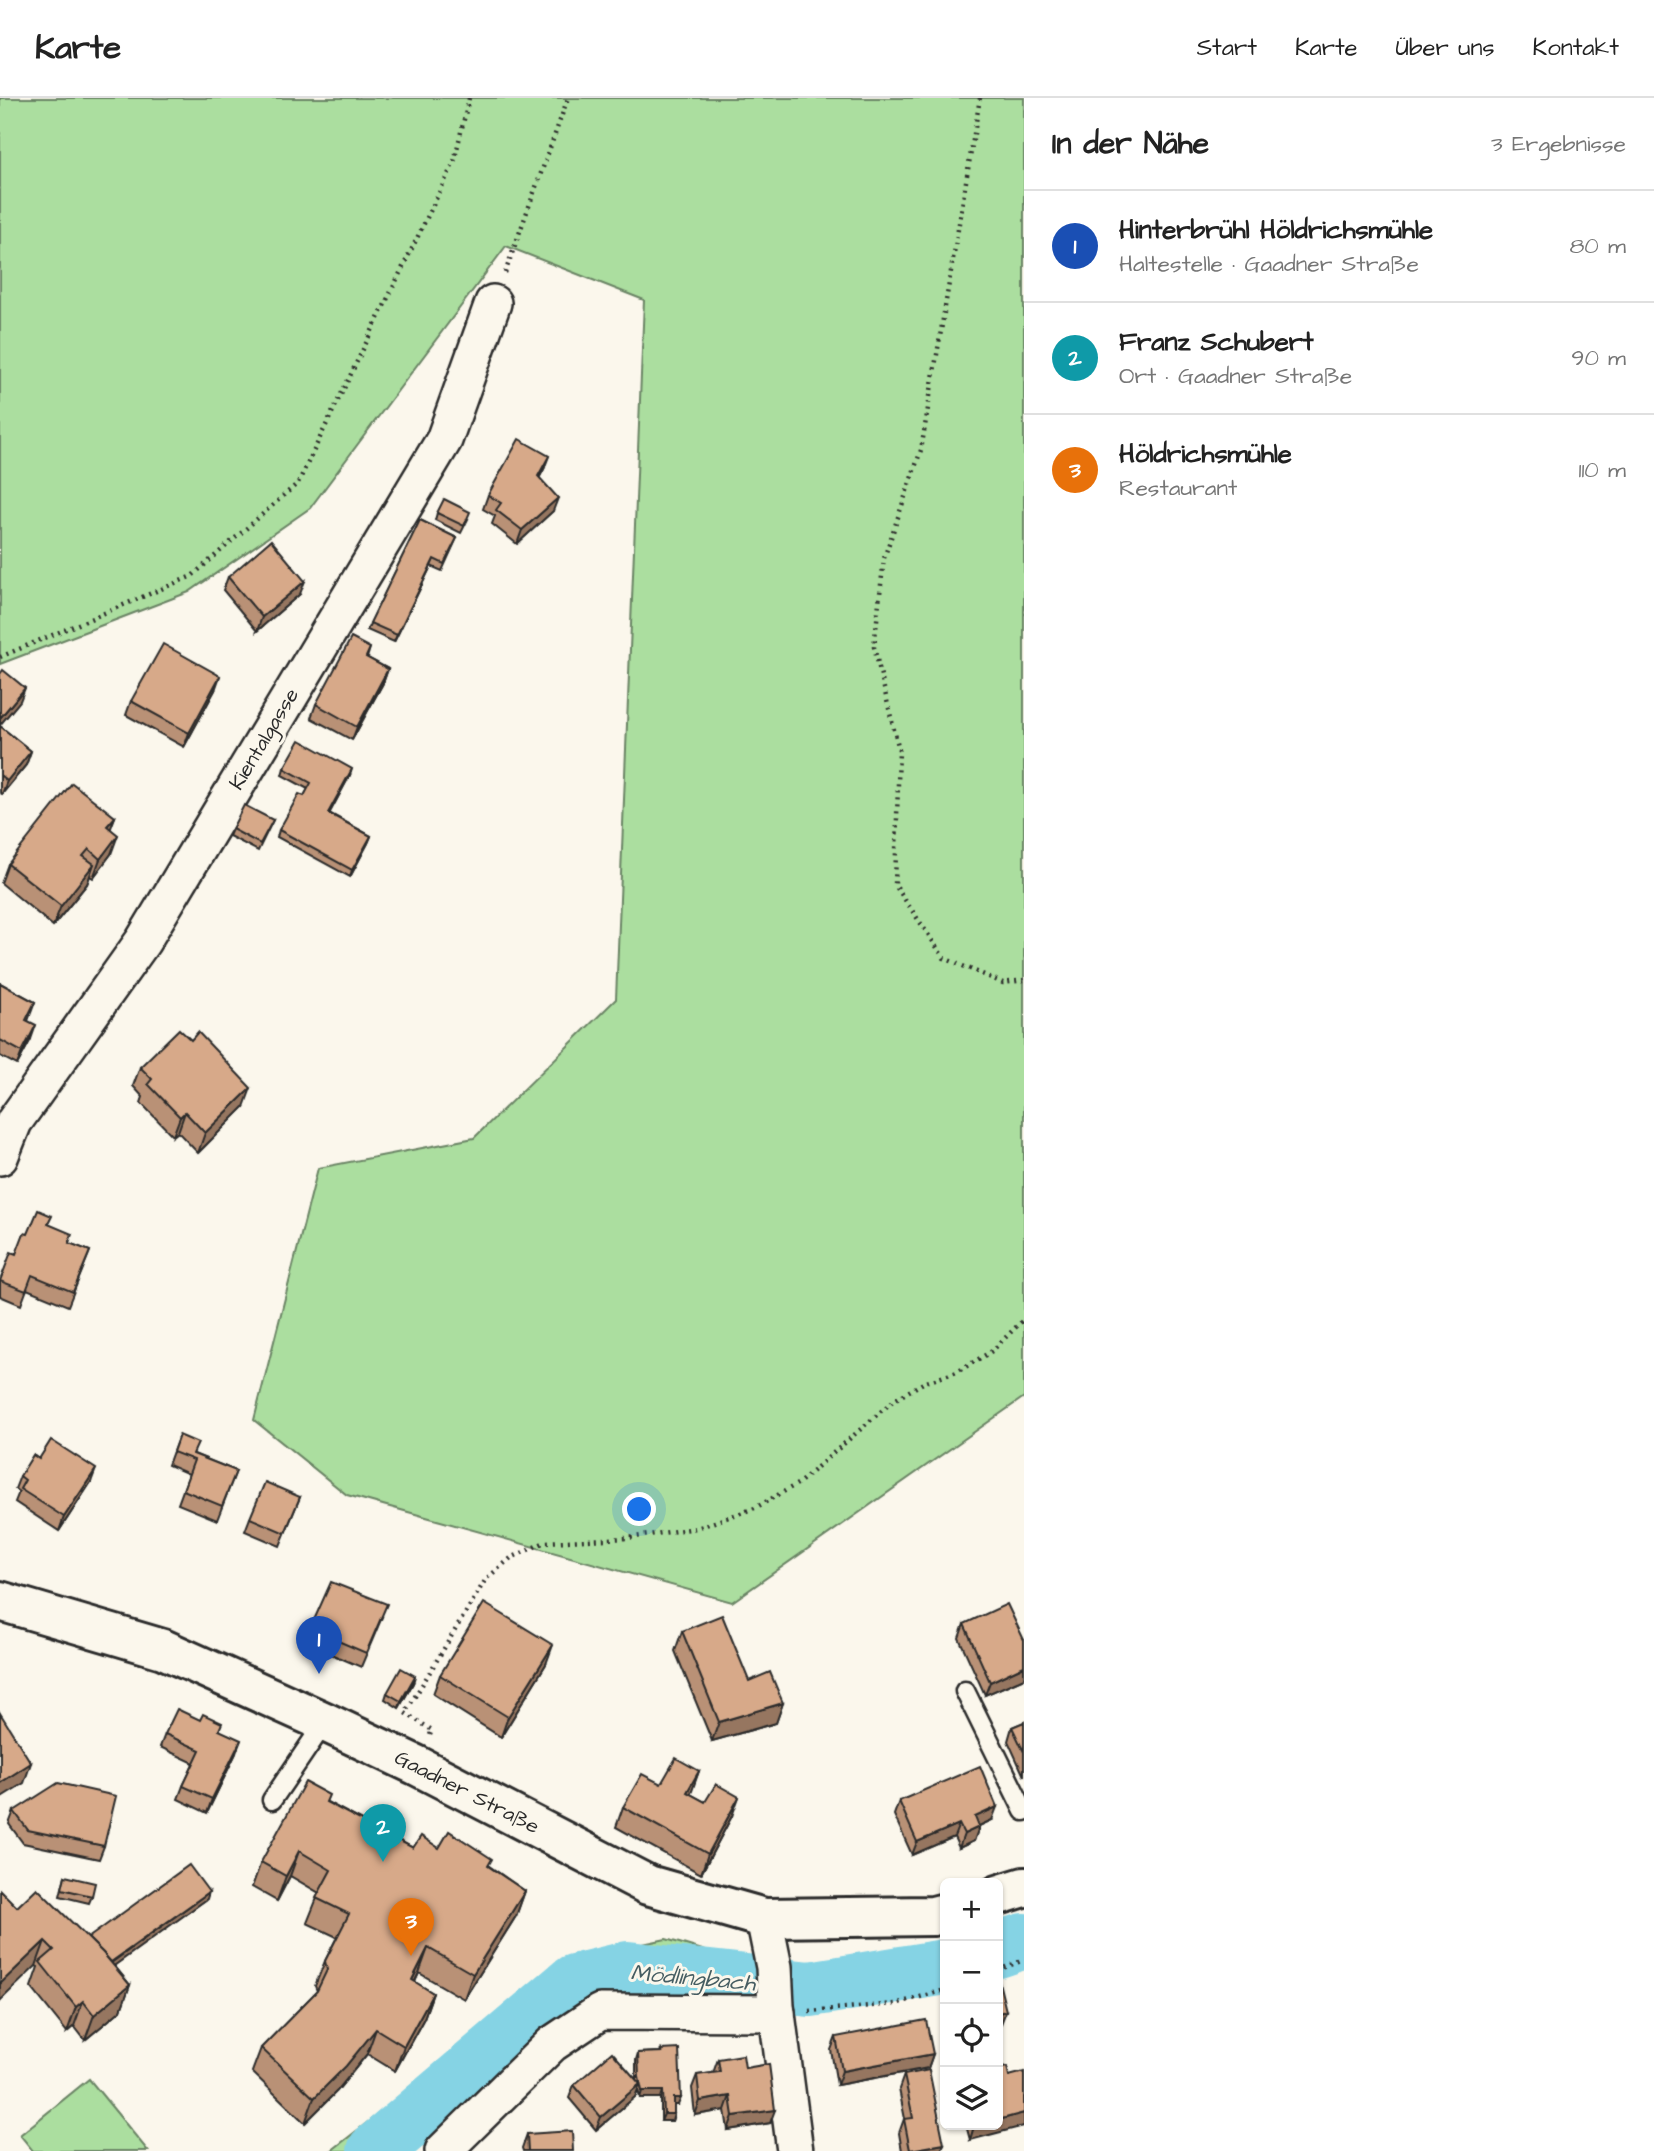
<!DOCTYPE html>
<html lang="de">
<meta charset="utf-8">
<style>
:root{--surface:#fff;--page:#f6f6f6;--text:#222;--muted:#767676;--line:#e0e0e0;--accent:#0b8043}
body{margin:0;font-family:"Architects Daughter",sans-serif;background:var(--page);color:var(--text)}
.controls{position:absolute;right:21px;bottom:21px;display:grid;overflow:hidden;border-radius:10px;box-shadow:0 2px 5px #0004}
.controls button{width:63px;height:63px;display:grid;place-items:center;padding:0;border:0;border-bottom:2px solid var(--line);background:var(--surface);color:var(--text);font:35px sans-serif}
.you{position:absolute;left:640px;top:1412px;width:24px;height:24px;margin:-18px;border:5px solid #fff;border-radius:50%;background:#1a73e8;box-shadow:0 0 0 10px #1a73e833}
.badge{display:grid;place-items:center;width:46px;height:46px;border-radius:50%;background:var(--accent);color:#fff;font-size:23px;font-weight:700}
.pin{position:absolute;translate:-50% -58px;filter:drop-shadow(0 2px 4px #0008)}
.pin::after{content:'';position:absolute;top:37px;width:24px;height:21px;background:inherit;clip-path:polygon(0 0,100% 0,50% 100%)}
.list{margin:0;padding:0;list-style:none}
h2{display:flex;justify-content:space-between;align-items:center;height:91px;margin:0;padding:0 28px;font-size:30px}
h2 small{font-size:23px;font-weight:400;color:var(--muted)}
.list li{display:grid;grid-template-columns:46px 1fr auto;gap:21px;align-items:center;box-sizing:border-box;height:112px;padding:0 28px;border-top:2px solid var(--line)}
.list b{display:block;font-size:26px;white-space:nowrap}
.list p{margin:0;font-size:23px;white-space:nowrap;color:var(--muted)}
.list em{font-size:23px;font-style:normal;color:var(--muted)}
.icon{flex:none;width:38px;height:38px;fill:none;stroke:currentColor;stroke-width:2;stroke-linecap:round;stroke-linejoin:round}
.map{position:relative;flex:none;width:1024px;height:2053px;overflow:hidden}
header{display:flex;align-items:center;gap:42px;box-sizing:border-box;height:98px;padding:0 35px;background:var(--surface);border-bottom:2px solid var(--line)}
header strong{font-size:33px}
nav{display:flex;gap:38px;margin-inline-start:auto;font-size:24px}
main{display:flex}
aside{flex:1;background:var(--surface)}
.map>svg:first-child{display:block}
.green{fill:#abde9f;stroke:#6b8465;stroke-width:2}
.lines{fill:none;stroke-linecap:round;stroke-linejoin:round}
.river{stroke:#85d3e4;stroke-width:56}
.lane-casing{stroke:#2b2b2b;stroke-width:23}
.street-casing{stroke:#2b2b2b;stroke-width:40}
.primary-casing{stroke:#2b2b2b;stroke-width:44}
.path{stroke:#2b2b2b;stroke-width:4.5;stroke-dasharray:2 5;stroke-linecap:butt}
.lane{stroke:#fbf7ec;stroke-width:18}
.street{stroke:#fbf7ec;stroke-width:35}
.primary{stroke:#fbf7ec;stroke-width:38}
.wall{fill:#b99176;stroke:#2b2b2b;stroke-width:2}
.shaded-wall{fill:#967660;stroke:#2b2b2b;stroke-width:2}
.building{fill:#d7a989;stroke:#2b2b2b;stroke-width:2}
.labels{text-anchor:middle;dominant-baseline:central;stroke-width:6;stroke-linejoin:round;paint-order:stroke}
.street-label{font-size:21px;fill:#2b2b2b;stroke:#fbf7ec}
.water-label{font-size:23px;font-style:italic;fill:#465d62;stroke:#fbf7ec}
</style>
<header>
<strong>Karte</strong>
<nav><a>Start</a><a>Karte</a><a>Über uns</a><a>Kontakt</a></nav>
</header>
<main>
<div class="map">
<svg width="1024" height="2053" viewBox="0 0 1024 2053">
<rect width="100%" height="100%" fill="#fbf7ec"/>
<filter id="ink" filterUnits="userSpaceOnUse"><feTurbulence type="fractalNoise" baseFrequency=".0143" numOctaves="2"/><feDisplacementMap in="SourceGraphic" scale="14" xChannelSelector="R" yChannelSelector="G"/><feConvolveMatrix kernelMatrix="1 2 1 2 8 2 1 2 1" color-interpolation-filters="sRGB"/></filter>
<g filter="url(#ink)">
<g class="green">
<path d="M0,0H1024V1299L732,1504L347,1397L254,1322L318,1070L474,1040L616,901L644,202L506,148L310,410L189,494L0,566Z"/>
<path d="M666,1841L746,1865L753,1897L671,1889L571,1904L542,1945L412,2053H331L482,1934L562,1863Z"/>
<path d="M89,1981L148,2053H33L20,2037Z"/>
</g>
<g class="lines">
<g class="river">
<path d="M998,1852L1024,1843"/>
<path d="M375,2053L574,1884L628,1871L810,1891L945,1869"/>
</g>
<defs>
<g id="lane">
<path d="M965,1593L1024,1713"/>
<path d="M272,1702L325,1624"/>
</g>
<g id="street">
<path d="M0,1059L14,1024L143,843L444,342L493,205"/>
<path d="M764,1820L774,1869L776,1908L795,2053"/>
<path d="M443,2053L552,1946L600,1914L777,1915"/>
</g>
<g id="primary">
<path d="M0,1503L163,1551L325,1624L416,1667L648,1787L764,1820L933,1818L945,1815"/>
<path d="M998,1797L1024,1789"/>
</g>
</defs>
<use href="#lane" class="lane-casing"/>
<use href="#street" class="street-casing"/>
<use href="#primary" class="primary-casing"/>
<g class="path">
<path d="M980,0L921,352L884,460L874,549L899,652L895,787L944,860L1003,885L1024,882"/>
<path d="M505,175L568,0"/>
<path d="M0,559L192,478L298,385L454,64L469,0"/>
<path d="M430,1637L432,1632L405,1615L486,1481L511,1460L545,1444L628,1440L697,1430L755,1410L799,1385L894,1302L923,1285L957,1274L992,1253L1024,1221"/>
<path d="M998,1872L1024,1862"/>
<path d="M809,1913L895,1906L945,1892"/>
</g>
<use href="#lane" class="lane"/>
<use href="#street" class="street"/>
<use href="#primary" class="primary"/>
</g>
<g class="wall">
<path d="M544,371L539,380L553,413L517,446L492,426L495,418L483,411L488,397Z"/>
<path d="M437,415L468,421L461,435L435,422Z"/>
<path d="M420,422L457,440L442,473L431,468L394,544L367,532Z"/>
<path d="M228,479L300,496L257,533L223,492Z"/>
<path d="M370,550L367,560L388,571L383,585L352,642L311,620L316,606Z"/>
<path d="M215,592L184,649L126,617L131,603Z"/>
<path d="M0,628L31,653L26,667L2,696L0,695Z"/>
<path d="M284,670L350,677L329,715L371,738L368,745L350,779L277,739L279,732L304,698L308,691L282,677Z"/>
<path d="M115,719L110,730L111,756L93,780L90,778L87,786L53,828L1,785L8,766Z"/>
<path d="M273,722L258,753L229,738L232,731Z"/>
<path d="M0,885L35,904L28,923L31,941L17,967L0,958Z"/>
<path d="M140,969L244,1009L198,1055L178,1034L173,1038L141,1005L143,999L133,988Z"/>
<path d="M49,1126L69,1145L90,1153L68,1208L27,1191L21,1207L0,1198V1182L28,1136Z"/>
<path d="M179,1337L194,1356L236,1373L217,1422L178,1406L189,1376L168,1367Z"/>
<path d="M39,1361L91,1384L59,1433L15,1404L19,1394L15,1391L20,1378Z"/>
<path d="M300,1399L280,1448L245,1433L250,1420Z"/>
<path d="M382,1519L361,1569L305,1545L310,1531Z"/>
<path d="M964,1526L1024,1542V1580L985,1597L959,1540Z"/>
<path d="M682,1533L749,1583L783,1605L776,1625L712,1643L675,1553Z"/>
<path d="M546,1566L501,1639L433,1596L440,1577Z"/>
<path d="M413,1585L399,1610L385,1601L387,1595Z"/>
<path d="M1024,1624V1678L1008,1643L1012,1629Z"/>
<path d="M220,1632L236,1655L207,1715L178,1701L183,1688L194,1665L160,1649L165,1636Z"/>
<path d="M699,1673L690,1696L732,1718L701,1776L616,1729L623,1709Z"/>
<path d="M899,1703L992,1722L979,1728L974,1743L959,1750L954,1739L912,1757L894,1717Z"/>
<path d="M327,1704L413,1750H439L489,1768L525,1793L516,1818L464,1901L419,1875L415,1884L433,1895L424,1920L395,1973L367,1956L337,1993L305,2025L252,1974L261,1950L317,1893L315,1888L325,1863L337,1839L307,1825L319,1795L290,1778L277,1803L252,1789L261,1764Z"/>
<path d="M14,1713L104,1748L99,1761L23,1745L9,1726Z"/>
<path d="M65,1778L92,1798L89,1805L60,1798Z"/>
<path d="M207,1801L114,1867L130,1887L121,1912L85,1942L74,1928L67,1934L31,1889L38,1869L36,1868L17,1809L88,1840Z"/>
<path d="M836,1939L933,1956L928,1970L837,1987L831,1952Z"/>
<path d="M661,1952L678,2007H674V2016L672,2023H661V2000H640L638,1992L635,1999L596,2032L569,2000L574,1987L636,1982V1962L638,1955L660,1954Z"/>
<path d="M718,1961L770,2025L728,2032L725,2012L695,2017L692,1990L697,1977L713,1975Z"/>
<path d="M904,1977L941,2053H902L899,2035L904,2021H905L899,1991Z"/>
<path d="M966,2027H998L970,2042Z"/>
<path d="M527,2036L573,2053H523L522,2050Z"/>
</g>
<g class="shaded-wall">
<path d="M549,358L544,371L533,392L538,378Z"/>
<path d="M558,400L553,413L517,446L522,432Z"/>
<path d="M434,461L431,468L394,544L397,537Z"/>
<path d="M305,483L300,496L257,533L262,519Z"/>
<path d="M388,571L383,585L352,642L357,629Z"/>
<path d="M220,578L215,592L184,649L189,635Z"/>
<path d="M25,590L20,603L0,627V620Z"/>
<path d="M31,653L26,667L2,696L7,683Z"/>
<path d="M352,671L350,677L326,722L328,715Z"/>
<path d="M115,719L108,738L107,728Z"/>
<path d="M118,737L111,756L93,780L100,761Z"/>
<path d="M371,738L368,745L350,779L352,772Z"/>
<path d="M94,766L87,786L53,828L61,808Z"/>
<path d="M36,927L31,941L17,967L22,954Z"/>
<path d="M251,990L244,1009L198,1055L205,1035Z"/>
<path d="M185,1014L178,1034L173,1038L180,1019Z"/>
<path d="M96,1371L91,1384L59,1433L64,1419Z"/>
<path d="M553,1547L546,1566L501,1639L508,1619Z"/>
<path d="M1024,1568V1580L985,1597L990,1584Z"/>
<path d="M415,1578L413,1585L399,1610L401,1603Z"/>
<path d="M783,1605L776,1625L712,1643L719,1624Z"/>
<path d="M241,1642L236,1655L207,1715L212,1701Z"/>
<path d="M31,1665L24,1685L0,1700V1685Z"/>
<path d="M699,1673L692,1693L680,1714L687,1694Z"/>
<path d="M739,1699L732,1718L701,1776L708,1756Z"/>
<path d="M997,1709L992,1722L970,1732L975,1719Z"/>
<path d="M959,1726L954,1739L912,1757L917,1744Z"/>
<path d="M979,1729L974,1743L959,1750L964,1736Z"/>
<path d="M299,1753L290,1778L277,1803L286,1778Z"/>
<path d="M525,1793L516,1818L464,1901L473,1876Z"/>
<path d="M209,1794L207,1801L104,1875L107,1868Z"/>
<path d="M45,1843L36,1868L0,1903V1886Z"/>
<path d="M428,1850L419,1875L403,1907L412,1882Z"/>
<path d="M130,1887L121,1912L85,1942L94,1917Z"/>
<path d="M433,1895L424,1920L395,1973L404,1948Z"/>
<path d="M83,1903L74,1928L67,1934L76,1909Z"/>
<path d="M1006,1913L1001,1926L998,1927V1915Z"/>
<path d="M376,1931L367,1956L337,1993L305,2025L314,2000Z"/>
<path d="M933,1956L928,1970L837,1987L842,1973Z"/>
<path d="M640,1986L635,1999L596,2032L601,2019Z"/>
<path d="M642,1993H663L661,2000H640Z"/>
<path d="M730,1998L725,2012L695,2017L700,2003Z"/>
<path d="M674,2000H681L678,2007H671Z"/>
<path d="M775,2012L770,2025L728,2032L733,2018Z"/>
<path d="M1024,2015V2028L970,2042L974,2028L980,2027H998V2022Z"/>
<path d="M664,2016H674L672,2023H661Z"/>
<path d="M944,2046L941,2053H909L910,2052Z"/>
</g>
<g class="building">
<path d="M519,341L549,358L538,378L558,400L522,432L496,412L501,405L488,397Z"/>
<path d="M444,401L470,414L464,428L437,415Z"/>
<path d="M420,422L457,440L444,466L434,461L397,537L370,525Z"/>
<path d="M271,442L305,483L262,519L228,479Z"/>
<path d="M351,540L370,550L366,559L388,571L357,629L316,606Z"/>
<path d="M163,546L220,578L189,635L131,603Z"/>
<path d="M3,572L25,590L0,620V576Z"/>
<path d="M0,628L31,653L7,683L0,677Z"/>
<path d="M300,642L352,671L328,715L371,738L352,772L279,732L299,696L304,698L311,685L284,670Z"/>
<path d="M72,685L115,719L107,728L118,737L100,761L89,751L83,758L94,766L61,808L8,766Z"/>
<path d="M244,707L273,722L260,746L232,731Z"/>
<path d="M0,885L35,904L26,922L36,927L22,954L0,942Z"/>
<path d="M179,931L191,942L198,934L251,990L205,1035L185,1014L180,1019L148,986L152,981L140,969Z"/>
<path d="M38,1112L52,1118L48,1126L72,1136L69,1145L90,1153L73,1194L32,1177L26,1193L0,1183L11,1154L16,1156L24,1135L28,1136Z"/>
<path d="M179,1337L198,1345L193,1356L236,1373L222,1408L183,1392L194,1362L173,1354Z"/>
<path d="M51,1342L96,1371L64,1419L20,1391L25,1382L20,1378L33,1357L39,1361Z"/>
<path d="M265,1384L300,1399L285,1435L250,1420Z"/>
<path d="M331,1484L387,1506L366,1555L310,1531Z"/>
<path d="M484,1505L553,1547L508,1619L440,1577Z"/>
<path d="M1007,1506L1024,1542V1568L990,1584L964,1526Z"/>
<path d="M722,1517L749,1583L770,1574L783,1605L719,1624L682,1533Z"/>
<path d="M401,1570L415,1578L401,1603L387,1595Z"/>
<path d="M177,1611L200,1622L203,1616L222,1625L219,1632L241,1642L212,1701L183,1688L200,1652L165,1636Z"/>
<path d="M0,1615L31,1665L0,1685Z"/>
<path d="M1024,1624V1654L1012,1629Z"/>
<path d="M676,1660L699,1673L687,1694L705,1704L716,1686L739,1699L708,1756L623,1709L642,1676L661,1686Z"/>
<path d="M980,1668L997,1709L975,1719L979,1729L964,1736L959,1726L917,1744L899,1703Z"/>
<path d="M305,1684L329,1697L326,1704L413,1750L421,1738L439,1750L449,1733L492,1761L488,1768L525,1793L473,1876L428,1850L412,1882L433,1895L404,1948L376,1931L346,1968L314,2000L261,1950L317,1893L327,1872L325,1863L349,1816L316,1800L331,1772L299,1753L286,1778L261,1764Z"/>
<path d="M58,1685L116,1698L104,1748L28,1732L14,1713Z"/>
<path d="M189,1767L209,1794L111,1864L103,1855L88,1840Z"/>
<path d="M65,1778L95,1785L92,1798L62,1791Z"/>
<path d="M37,1790L103,1855L130,1887L94,1917L83,1903L76,1909L40,1864L54,1852L45,1843L0,1886V1792L17,1809Z"/>
<path d="M998,1884H999L1006,1913L998,1915Z"/>
<path d="M926,1922L933,1956L842,1973L836,1939Z"/>
<path d="M679,1951L681,2000H674V2016H664L663,1993H642L639,1979L638,1955L662,1954L661,1952Z"/>
<path d="M612,1954L640,1986L601,2019L574,1987Z"/>
<path d="M743,1957L745,1970L769,1966L775,2012L733,2018L730,1998L700,2003L697,1977L720,1974L718,1961Z"/>
<path d="M1007,1969L1009,1978L1024,1974V2015L998,2022V1971Z"/>
<path d="M929,1972L944,2046L910,2052L904,2021L913,2020L904,1977Z"/>
<path d="M572,2033L573,2053H528L527,2036Z"/>
</g>
</g>
<g class="labels">
<g class="street-label">
<text transform="translate(264 641) rotate(-59)">Kientalgasse</text>
<text transform="translate(467 1694) rotate(27)">Gaadner Straße</text>
</g>
<g class="water-label">
<text transform="translate(693 1880) rotate(5)">Mödlingbach</text>
</g>
</g>
</svg>
<div class="controls">
<button>+</button>
<button>−</button>
<button><svg class="icon" aria-label="locate" viewBox="0 0 24 24"><circle cx="12" cy="12" r="6"/><path d="M12 2v4M12 18v4M2 12h4M18 12h4"/></svg></button>
<button><svg class="icon" aria-label="layers" viewBox="0 0 24 24"><path d="M12 4l9 5-9 5-9-5zM3 14l9 5 9-5"/></svg></button>
</div>
<div class="you"></div>
<div class="pin badge" style="left:319px;top:1576px;background:#1a4fb4">1</div>
<div class="pin badge" style="left:383px;top:1764px;background:#0f9aa8">2</div>
<div class="pin badge" style="left:411px;top:1858px;background:#e8710a">3</div>
</div>
<aside>
<h2>In der Nähe<small>3 Ergebnisse</small></h2>
<ul class="list">
<li><span class="badge" style="background:#1a4fb4">1</span><div><b>Hinterbrühl Höldrichsmühle</b><p>Haltestelle · Gaadner Straße</p></div><em>80 m</em></li>
<li><span class="badge" style="background:#0f9aa8">2</span><div><b>Franz Schubert</b><p>Ort · Gaadner Straße</p></div><em>90 m</em></li>
<li><span class="badge" style="background:#e8710a">3</span><div><b>Höldrichsmühle</b><p>Restaurant</p></div><em>110 m</em></li>
</ul>
</aside>
</main>
